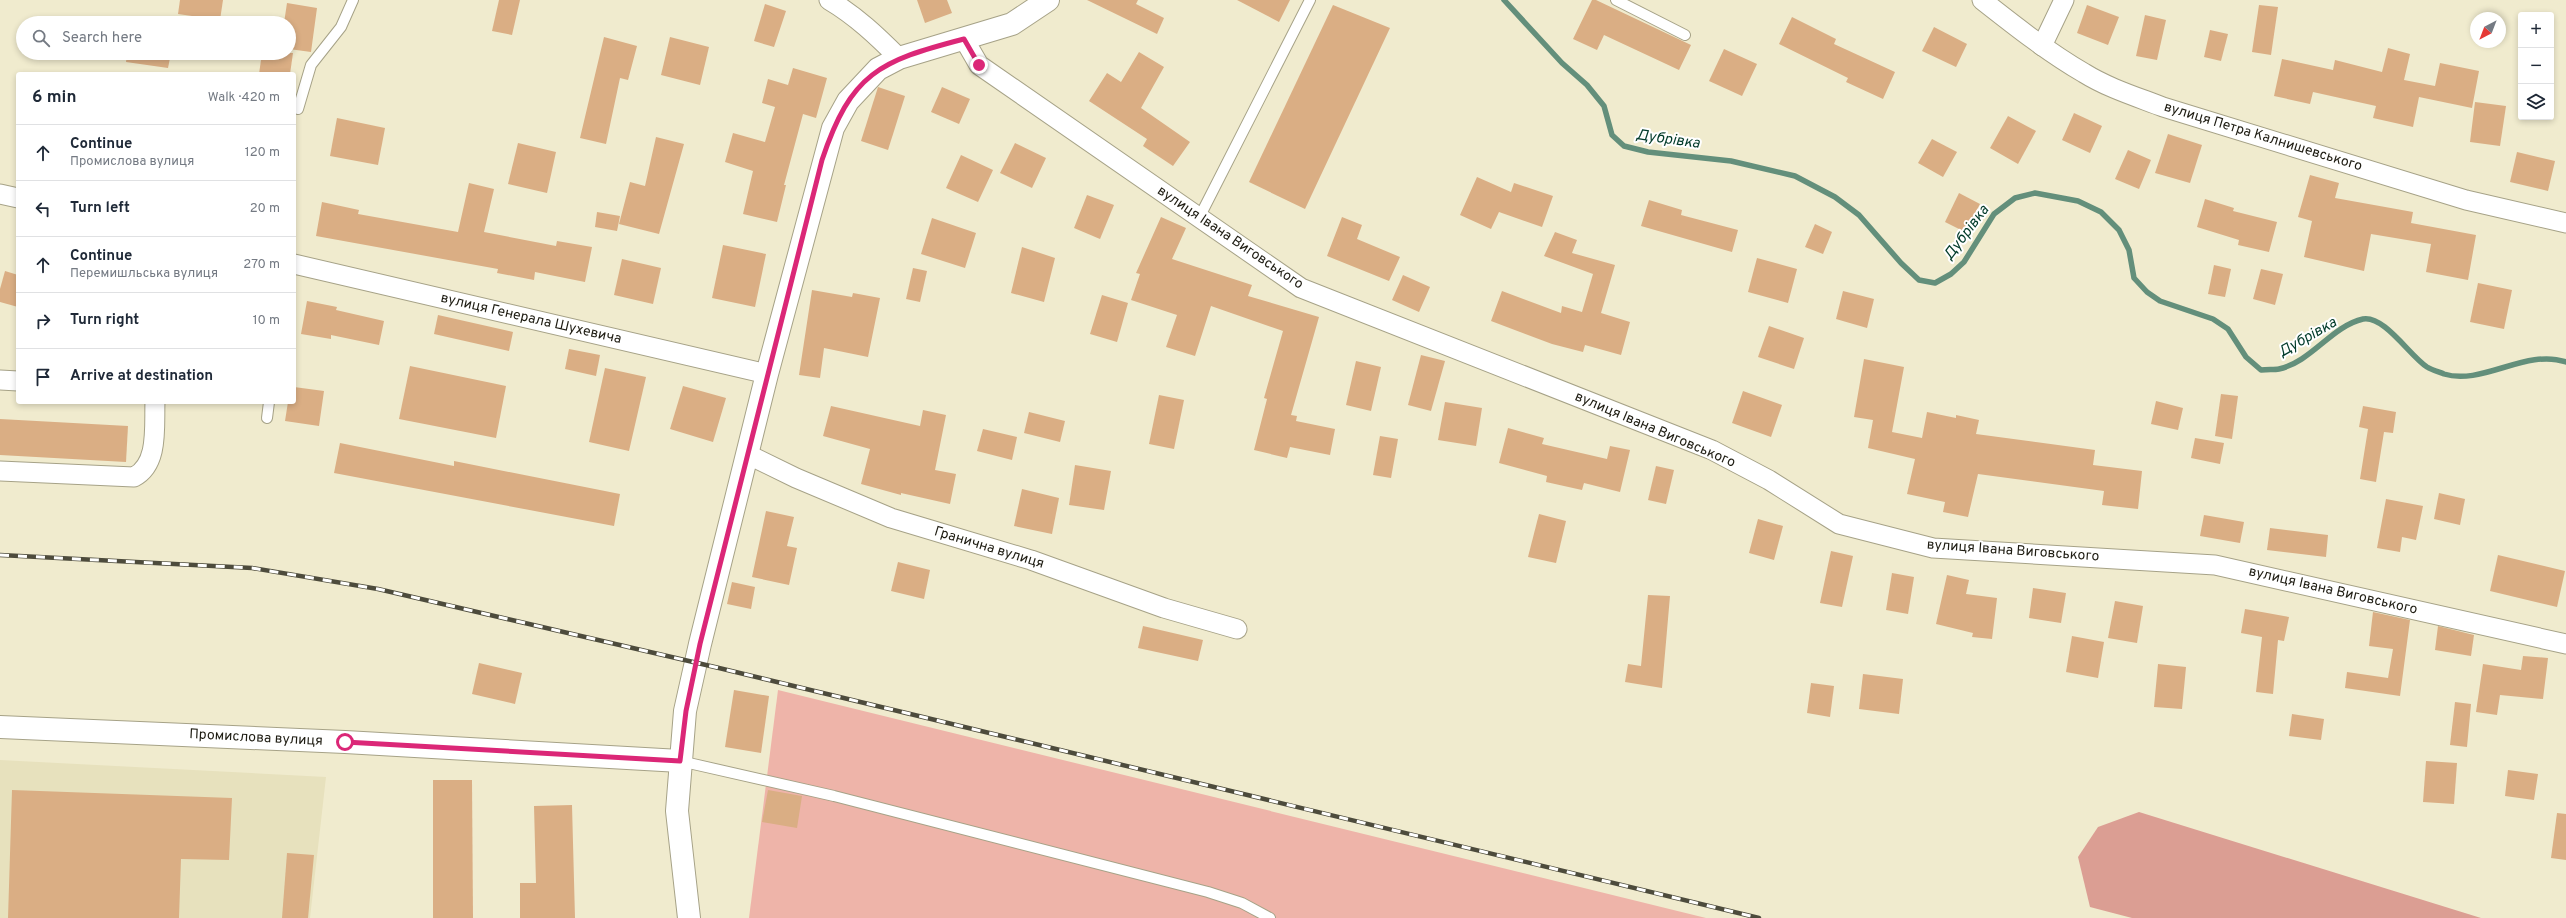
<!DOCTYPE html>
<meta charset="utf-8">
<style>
:root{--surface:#fff;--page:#f6f6f7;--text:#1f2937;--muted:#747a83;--line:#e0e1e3}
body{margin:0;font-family:Overpass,sans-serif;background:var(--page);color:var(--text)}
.controls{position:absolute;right:12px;top:12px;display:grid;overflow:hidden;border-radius:4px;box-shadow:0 2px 6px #0003}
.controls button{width:36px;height:36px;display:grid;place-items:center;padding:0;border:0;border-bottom:1px solid var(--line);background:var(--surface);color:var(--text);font:20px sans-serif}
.compass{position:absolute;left:2470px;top:12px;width:36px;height:36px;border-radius:50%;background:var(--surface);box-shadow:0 2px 6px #0003;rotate:222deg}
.stop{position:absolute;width:12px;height:12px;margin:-9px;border:3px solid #db2777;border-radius:50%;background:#fff}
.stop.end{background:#db2777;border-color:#fff;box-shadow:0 1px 4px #0008}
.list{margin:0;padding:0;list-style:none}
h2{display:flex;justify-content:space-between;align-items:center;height:52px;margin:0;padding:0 16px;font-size:17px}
h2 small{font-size:13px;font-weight:400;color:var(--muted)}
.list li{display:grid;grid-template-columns:26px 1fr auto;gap:12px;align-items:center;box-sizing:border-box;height:56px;padding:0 16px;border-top:1px solid var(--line)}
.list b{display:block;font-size:15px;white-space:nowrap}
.list p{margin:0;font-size:13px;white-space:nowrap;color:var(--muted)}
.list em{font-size:13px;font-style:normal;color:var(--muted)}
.icon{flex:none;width:22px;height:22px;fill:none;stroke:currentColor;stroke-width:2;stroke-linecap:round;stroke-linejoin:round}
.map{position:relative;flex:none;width:2566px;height:918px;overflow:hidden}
.search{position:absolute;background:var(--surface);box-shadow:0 2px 6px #0003;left:16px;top:16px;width:280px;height:44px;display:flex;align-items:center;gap:10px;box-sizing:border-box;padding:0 14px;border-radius:22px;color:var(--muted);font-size:15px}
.panel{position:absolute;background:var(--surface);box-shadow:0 2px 6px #0003;left:16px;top:72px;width:280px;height:332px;border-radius:4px}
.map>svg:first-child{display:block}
.built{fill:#e7e1bd}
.green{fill:#eeb4a9}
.forest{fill:#db9e93}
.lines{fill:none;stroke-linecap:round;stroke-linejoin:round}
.stream{stroke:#638f7b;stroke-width:5.5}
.building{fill:#daae84}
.service-casing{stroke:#a6a287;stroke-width:12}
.minor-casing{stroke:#a6a287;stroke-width:21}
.tertiary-casing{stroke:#a6a287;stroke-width:24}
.secondary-casing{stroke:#a6a287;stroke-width:24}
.service{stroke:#fff;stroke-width:10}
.minor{stroke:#fff;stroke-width:19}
.tertiary{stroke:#fff;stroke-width:22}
.secondary{stroke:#fff;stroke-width:22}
.rail-casing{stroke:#4d4b3c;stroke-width:4.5}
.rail{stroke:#fff;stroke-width:3;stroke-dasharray:9;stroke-linecap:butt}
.route{stroke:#db2777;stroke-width:5}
.labels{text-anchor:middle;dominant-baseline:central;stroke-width:4;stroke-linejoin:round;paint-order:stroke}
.street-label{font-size:14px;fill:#1e1c12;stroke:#fff}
.water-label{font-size:15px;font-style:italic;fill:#003a29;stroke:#fff}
</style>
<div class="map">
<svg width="2566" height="918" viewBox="0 0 2566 918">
<rect width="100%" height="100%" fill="#f0ebce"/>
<path class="built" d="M0,760L326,777L310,918H0Z"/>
<path class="green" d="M778,690L1706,918H749Z"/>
<path class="forest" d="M2139,812L2481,918H2132L2090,907L2078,857L2098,827Z"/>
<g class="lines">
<path class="stream" d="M1504,0L1562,63L1587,85L1604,106L1612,135L1624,146L1648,152L1731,161L1795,176L1835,197L1859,215L1901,263L1919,280L1935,283L1951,274L1964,262L1994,214L2015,198L2035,193L2078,201L2101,212L2119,230L2129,250L2134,278L2147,292L2160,301L2213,319L2228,329L2246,357L2261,370C2267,369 2274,370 2279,369C2311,362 2332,326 2363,319C2384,315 2410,356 2427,367C2432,370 2439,372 2444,374C2482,386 2526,348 2566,362"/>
</g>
<g class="building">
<path d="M180,0H223L220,20L178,14Z"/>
<path d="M499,0H520L512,35L492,31Z"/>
<path d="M917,0H947L952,13L925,23Z"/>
<path d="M1087,0H1138L1136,4L1164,18L1157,34Z"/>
<path d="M1237,0H1290L1279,22Z"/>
<path d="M1592,0H1596L1691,45L1679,70L1604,35L1597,50L1573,39Z"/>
<path d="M287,3L317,8L311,52L289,49V23H284Z"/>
<path d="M765,4L786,11L774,47L754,41Z"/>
<path d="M1333,5L1390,28L1305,209L1249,182Z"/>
<path d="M2087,5L2119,17L2108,45L2077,33Z"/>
<path d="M2259,5L2278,7L2271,55L2252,52Z"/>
<path d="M2145,15L2166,20L2157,60L2136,56Z"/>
<path d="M1792,17L1836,39L1834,44L1895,72L1883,99L1846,82L1848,78L1779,44Z"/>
<path d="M1934,27L1967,44L1956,67L1922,51Z"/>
<path d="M2210,30L2228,34L2221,61L2204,57Z"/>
<path d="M604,37L637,46L628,80L620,78L606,144L580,138Z"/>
<path d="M670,37L709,47L700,85L661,75Z"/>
<path d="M2388,48L2410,54L2404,80L2435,86L2440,63L2479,71L2472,108L2419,97L2413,127L2373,118L2376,106L2313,92L2310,104L2274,96L2282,59L2333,70L2335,60L2382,72Z"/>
<path d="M1724,49L1757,64L1742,96L1709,81Z"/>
<path d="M1139,52L1164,67L1141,108L1190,142L1173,166L1143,146L1147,139L1089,101L1107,73L1121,82Z"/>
<path d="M127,53H171L168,68L126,62Z"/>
<path d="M262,53H293L290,74H259Z"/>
<path d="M793,68L827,78L816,118L803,114L784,185H786L777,222L743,214L753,171L725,162L733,133L765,142L775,107L762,103L768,79L788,85Z"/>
<path d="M878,87L905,96L888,150L861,141Z"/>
<path d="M942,87L970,99L959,124L931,112Z"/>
<path d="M2475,102L2506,106L2500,146L2470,142Z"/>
<path d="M2074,113L2102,126L2090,153L2062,140Z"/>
<path d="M2008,116L2036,131L2018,164L1990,148Z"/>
<path d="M337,118L385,128L378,165L330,156Z"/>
<path d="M2168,134L2202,145L2190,183L2155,173Z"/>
<path d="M656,137L684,144L659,234L619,224L630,182L645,186Z"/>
<path d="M1932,139L1957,152L1943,177L1918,163Z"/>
<path d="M518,143L556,152L547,193L508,184Z"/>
<path d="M1015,143L1046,158L1032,188L1000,173Z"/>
<path d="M2128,150L2151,160L2139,189L2115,179Z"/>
<path d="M2517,152L2555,161L2548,191L2510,182Z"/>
<path d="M961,155L993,170L978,202L946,188Z"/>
<path d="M2310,175L2339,183L2335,198L2413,212L2411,223L2476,235L2468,280L2426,272L2431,244L2371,234L2364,271L2304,257L2312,221L2298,217Z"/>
<path d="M1477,177L1511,192L1514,183L1553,196L1542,227L1499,212L1491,229L1460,215Z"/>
<path d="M469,183L494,189L484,232L556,246L557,241L592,247L585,282L535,272L534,280L497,273L498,269L316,236L322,202L359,210L358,214L458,232Z"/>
<path d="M1959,193L1980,204L1965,232L1945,222Z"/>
<path d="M1087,195L1114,205L1100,239L1074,228Z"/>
<path d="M2205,199L2234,208L2233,211L2277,222L2269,252L2238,245L2239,240L2197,227Z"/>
<path d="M1649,200L1682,210L1681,215L1738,230L1732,252L1641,226Z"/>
<path d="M597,212L620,216L617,231L595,227Z"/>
<path d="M1161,217L1186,228L1172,259L1252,285L1248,296L1319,317L1291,415L1297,416L1296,421L1335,429L1330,455L1290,447L1287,458L1254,450L1267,399L1264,398L1283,331L1211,306L1195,356L1166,347L1177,315L1131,300L1140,274L1136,273Z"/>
<path d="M1342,217L1362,225L1357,239L1400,257L1389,281L1327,256Z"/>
<path d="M932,218L976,233L965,268L921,254Z"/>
<path d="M1815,224L1832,232L1823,254L1805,247Z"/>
<path d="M1555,232L1577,240L1572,253L1615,265L1601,313L1630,322L1621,355L1585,345L1583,352L1552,344L1491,321L1502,291L1561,313L1562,306L1582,312L1593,274L1544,256Z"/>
<path d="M723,245L766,254L755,307L712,298Z"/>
<path d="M1022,247L1055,258L1044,302L1011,293Z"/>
<path d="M1757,258L1797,269L1788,303L1748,292Z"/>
<path d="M622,259L661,268L653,304L614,295Z"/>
<path d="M2214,265L2231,269L2225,297L2208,294Z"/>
<path d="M913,268L927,271L920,302L906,299Z"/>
<path d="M2261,269L2283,274L2275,305L2253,299Z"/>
<path d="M5,271L18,275V307L0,302V289Z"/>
<path d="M1403,275L1430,287L1419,312L1392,300Z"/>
<path d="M2478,283L2512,290L2504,329L2470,322Z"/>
<path d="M812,290L852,297L853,293L880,298L868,357L824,348L820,378L799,375Z"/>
<path d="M1843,291L1874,299L1867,328L1836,319Z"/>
<path d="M1102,295L1128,303L1117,342L1090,334Z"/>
<path d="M307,301L337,307L336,310L384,321L379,345L331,335V339L301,334Z"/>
<path d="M438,315L513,332L509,351L434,334Z"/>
<path d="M1769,326L1804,338L1794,369L1758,357Z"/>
<path d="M569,349L600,355L596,376L565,369Z"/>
<path d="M1421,355L1445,361L1431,411L1408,405Z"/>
<path d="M1864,359L1904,367L1892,432L1922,438L1927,412L1956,418V415L1979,420L1976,434L2095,450L2093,465L2142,471L2138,509L2102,505L2104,491L1978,474L1968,517L1943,512L1945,502L1907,494L1915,459L1868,448L1873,420L1854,417Z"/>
<path d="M1356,361L1381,367L1371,411L1346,405Z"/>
<path d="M410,366L506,386L496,438L399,419Z"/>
<path d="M605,368L646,377L629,451L589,442Z"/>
<path d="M683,386L726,398L713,442L670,429Z"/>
<path d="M294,387L324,391L319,426L285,421L288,402H294Z"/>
<path d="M1743,391L1782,405L1771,437L1732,423Z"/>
<path d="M2221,394L2238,396L2232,439L2215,436Z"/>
<path d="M1159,395L1184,400L1174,449L1149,444Z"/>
<path d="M2156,401L2183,408L2178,430L2151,424Z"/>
<path d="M1445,402L1482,408L1476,446L1438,440Z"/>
<path d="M831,406L920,426L923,410L946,415L935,470L956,474L950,504L901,493V495L861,484L870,449L823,436Z"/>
<path d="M2363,406L2396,412L2393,433L2384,432L2376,482L2360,479L2368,429L2359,427Z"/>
<path d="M1029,412L1065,421L1060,442L1024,433Z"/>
<path d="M0,419L128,426L126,462L0,455Z"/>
<path d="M1508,428L1544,438L1542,444L1607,459L1610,446L1630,450L1620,492L1584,483L1582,490L1546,482L1547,476L1499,463Z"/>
<path d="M983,429L1017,437L1012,460L977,451Z"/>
<path d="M1380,436L1398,439L1391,478L1373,475Z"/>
<path d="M2195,438L2224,443L2220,464L2191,458Z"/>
<path d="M340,443L454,466V461L620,494L614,526L334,473Z"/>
<path d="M1075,465L1111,471L1104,510L1069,505Z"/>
<path d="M1656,466L1674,470L1666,504L1648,500Z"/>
<path d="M1022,489L1059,498L1052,534L1014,526Z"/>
<path d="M2439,493L2465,499L2460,525L2434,519Z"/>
<path d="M2386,499L2423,506L2416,540L2402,537L2400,552L2377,548Z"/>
<path d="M766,511L794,517L787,546L797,548L789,585L752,577Z"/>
<path d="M1539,514L1566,521L1556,563L1528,557Z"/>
<path d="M2204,515L2244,522L2240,543L2200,536Z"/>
<path d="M1758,519L1783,526L1774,560L1749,553Z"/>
<path d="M2270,528L2328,535L2326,557L2267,550Z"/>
<path d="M1831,551L1853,556L1842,607L1820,603Z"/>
<path d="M2498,555L2565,571L2557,607L2490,591Z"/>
<path d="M898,562L930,570L924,599L891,591Z"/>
<path d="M1892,573L1914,577L1908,614L1886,610Z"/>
<path d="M1947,575L1969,580L1966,594L1997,598L1992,639L1972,637L1973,633L1936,624Z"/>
<path d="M732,582L755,587L751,609L727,604Z"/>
<path d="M2033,588L2066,593L2061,623L2029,618Z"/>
<path d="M1648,595L1670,596L1662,688L1625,682L1628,664L1641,666Z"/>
<path d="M2115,601L2143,606L2137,643L2108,638Z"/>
<path d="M2245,609L2289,617L2284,641L2278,640L2273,694L2256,692L2262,637L2241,633Z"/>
<path d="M2373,612L2410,620L2400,696L2345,688L2347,672L2388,678L2393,649L2369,646Z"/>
<path d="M1143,626L1203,640L1198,661L1138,648Z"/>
<path d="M2438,626L2474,635L2471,656L2435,650Z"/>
<path d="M2072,636L2104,642L2098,678L2066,672Z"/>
<path d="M2523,656L2548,658L2543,699L2500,695L2497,715L2476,712L2483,664L2521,670Z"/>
<path d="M479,663L522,673L515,704L472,694Z"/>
<path d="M2158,664L2186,667L2182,709L2154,707Z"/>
<path d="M1863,674L1903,679L1899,714L1859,709Z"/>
<path d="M1811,683L1834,686L1830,717L1807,713Z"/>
<path d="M734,690L769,696L761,753L725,747Z"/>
<path d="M2455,702L2471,704L2467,747L2450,745Z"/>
<path d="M2292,714L2324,719L2321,740L2289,736Z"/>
<path d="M2426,761L2457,763L2454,804L2423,802Z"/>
<path d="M2508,770L2538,774L2534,800L2505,796Z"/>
<path d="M433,780H472L473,918H433Z"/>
<path d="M12,790L232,798L229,860L181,859L179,918H8Z"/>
<path d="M768,790L802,796L797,828L762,822Z"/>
<path d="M572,805L575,918H520V883H536L534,806Z"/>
<path d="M2557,813L2566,814V860L2551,858Z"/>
<path d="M287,853L314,855L308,918H282Z"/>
</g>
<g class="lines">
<defs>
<g id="service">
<path d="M1616,0L1685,35"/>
<path d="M298,109L311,65L341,27L353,0"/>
<path d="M1199,218L1310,0"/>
<path d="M267,418L269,402"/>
<path d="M680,761L834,796L1208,892L1242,903L1270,918"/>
</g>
<g id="minor">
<path d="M829,0C856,16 877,36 899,58"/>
<path d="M1982,0C2015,26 2048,52 2084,73C2108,88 2137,97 2163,107L2466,200L2566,223"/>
<path d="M964,39L979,65L1301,288L1712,450L1769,480L1839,524L1933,548L2215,565L2566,644"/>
<path d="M2042,46L2064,0"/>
<path d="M0,194L18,198"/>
<path d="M294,264L767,374"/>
<path d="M0,380L18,381"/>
<path d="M747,454L796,478L891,518L1031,560L1164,608L1237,629"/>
<path d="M0,471L134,477C159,464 154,427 155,402"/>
</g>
<path id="tertiary" d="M0,727L345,742L680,761"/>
<path id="secondary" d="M689,918L677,811L685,711L700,644L767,374L833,128L848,101L878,69L899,58L1012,24L1048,0"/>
</defs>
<use href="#service" class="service-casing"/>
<use href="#minor" class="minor-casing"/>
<use href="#tertiary" class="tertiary-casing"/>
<use href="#secondary" class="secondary-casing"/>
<use href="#service" class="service"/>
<use href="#minor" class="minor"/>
<use href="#tertiary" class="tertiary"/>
<use href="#secondary" class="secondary"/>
<defs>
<path id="rail" d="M0,555L252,568L378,589L719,668L1759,918"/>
</defs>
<use href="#rail" class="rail-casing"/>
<use href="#rail" class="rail"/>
</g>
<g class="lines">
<path class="route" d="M345,742L680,761L686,711L700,644L822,160C851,73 879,61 964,39L979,65"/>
</g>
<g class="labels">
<g class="street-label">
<text transform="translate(2263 137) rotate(17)">вулиця Петра Калнишевського</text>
<text transform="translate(1230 238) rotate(34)">вулиця Івана Виговського</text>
<text transform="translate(531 319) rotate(13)">вулиця Генерала Шухевича</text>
<text transform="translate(1655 430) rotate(23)">вулиця Івана Виговського</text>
<text transform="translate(989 548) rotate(17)">Гранична вулиця</text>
<text transform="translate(2013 551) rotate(4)">вулиця Івана Виговського</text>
<text transform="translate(2333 591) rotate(13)">вулиця Івана Виговського</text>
<text transform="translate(256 738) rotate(3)">Промислова вулиця</text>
</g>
<g class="water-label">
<text transform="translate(1668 140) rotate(8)">Дубрівка</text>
<text transform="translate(1967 233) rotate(-53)">Дубрівка</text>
<text transform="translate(2308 338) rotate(-30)">Дубрівка</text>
</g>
</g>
</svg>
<div class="controls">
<button>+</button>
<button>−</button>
<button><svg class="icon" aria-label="layers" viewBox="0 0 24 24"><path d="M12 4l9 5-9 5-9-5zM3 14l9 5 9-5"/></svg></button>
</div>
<svg class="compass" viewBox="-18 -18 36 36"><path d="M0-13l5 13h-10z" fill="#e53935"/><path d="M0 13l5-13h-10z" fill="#747a83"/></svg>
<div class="stop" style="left:345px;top:742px"></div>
<div class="stop end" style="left:979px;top:65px"></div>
<div class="search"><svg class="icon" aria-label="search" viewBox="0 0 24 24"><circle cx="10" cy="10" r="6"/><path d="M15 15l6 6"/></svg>Search here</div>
<section class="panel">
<h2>6 min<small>Walk · 420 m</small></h2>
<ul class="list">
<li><svg class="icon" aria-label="ahead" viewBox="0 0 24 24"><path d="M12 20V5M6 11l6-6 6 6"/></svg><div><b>Continue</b><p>Промислова вулиця</p></div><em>120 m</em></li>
<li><svg class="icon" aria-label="left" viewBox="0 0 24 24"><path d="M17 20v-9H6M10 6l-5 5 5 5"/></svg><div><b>Turn left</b></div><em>20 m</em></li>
<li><svg class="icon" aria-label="ahead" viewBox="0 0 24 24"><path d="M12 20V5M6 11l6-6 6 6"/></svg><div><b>Continue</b><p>Перемишльська вулиця</p></div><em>270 m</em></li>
<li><svg class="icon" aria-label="right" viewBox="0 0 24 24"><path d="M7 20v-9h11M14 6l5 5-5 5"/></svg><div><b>Turn right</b></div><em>10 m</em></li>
<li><svg class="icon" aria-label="arrive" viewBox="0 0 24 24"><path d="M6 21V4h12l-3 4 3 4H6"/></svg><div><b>Arrive at destination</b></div></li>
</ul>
</section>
</div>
